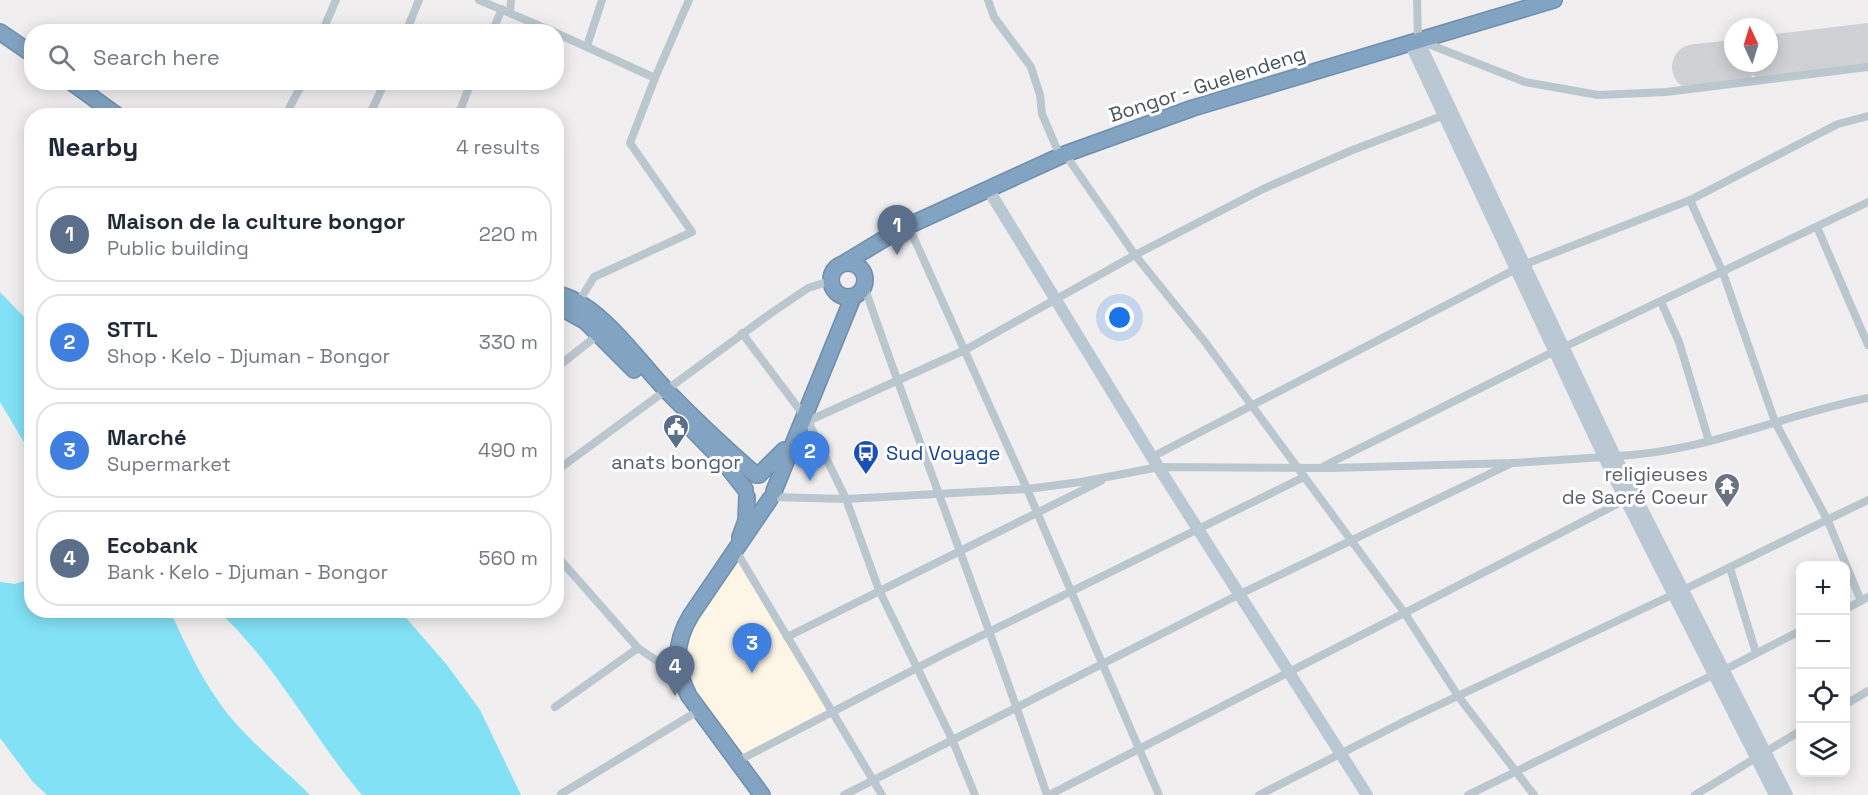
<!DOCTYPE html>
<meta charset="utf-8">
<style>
:root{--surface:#fff;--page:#f6f6f7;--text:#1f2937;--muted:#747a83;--line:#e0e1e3;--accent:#0978f1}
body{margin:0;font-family:"Space Grotesk",sans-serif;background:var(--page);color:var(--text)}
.controls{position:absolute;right:18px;bottom:18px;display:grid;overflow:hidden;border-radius:12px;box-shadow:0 3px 15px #0003}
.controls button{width:54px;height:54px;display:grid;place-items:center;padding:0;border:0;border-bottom:2px solid var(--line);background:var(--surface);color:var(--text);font:30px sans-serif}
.compass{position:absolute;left:1724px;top:18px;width:54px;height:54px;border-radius:50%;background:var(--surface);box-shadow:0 3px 15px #0003;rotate:356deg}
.you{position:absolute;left:1120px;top:318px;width:21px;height:21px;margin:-15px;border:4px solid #fff;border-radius:50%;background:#1a73e8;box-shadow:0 0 0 9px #1a73e833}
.badge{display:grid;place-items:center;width:39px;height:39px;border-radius:50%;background:var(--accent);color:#fff;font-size:20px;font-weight:700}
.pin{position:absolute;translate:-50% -50px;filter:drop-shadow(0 2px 3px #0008)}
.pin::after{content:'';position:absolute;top:32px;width:21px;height:18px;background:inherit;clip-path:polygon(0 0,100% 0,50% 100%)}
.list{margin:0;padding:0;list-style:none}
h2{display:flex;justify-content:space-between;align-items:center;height:78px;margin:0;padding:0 24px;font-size:26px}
h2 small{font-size:20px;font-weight:400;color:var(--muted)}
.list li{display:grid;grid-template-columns:39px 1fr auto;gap:18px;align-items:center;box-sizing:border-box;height:96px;margin:0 12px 12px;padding:0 12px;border:2px solid var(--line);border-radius:24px}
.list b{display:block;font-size:22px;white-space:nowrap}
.list p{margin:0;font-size:20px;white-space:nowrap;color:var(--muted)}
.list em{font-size:20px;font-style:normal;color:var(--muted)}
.icon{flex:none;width:33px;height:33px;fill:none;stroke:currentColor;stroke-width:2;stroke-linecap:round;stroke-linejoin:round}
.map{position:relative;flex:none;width:1868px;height:795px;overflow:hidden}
.search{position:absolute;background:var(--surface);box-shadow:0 3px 15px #0003;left:24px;top:24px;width:540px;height:66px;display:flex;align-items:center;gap:15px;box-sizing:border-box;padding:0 21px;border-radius:24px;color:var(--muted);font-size:22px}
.panel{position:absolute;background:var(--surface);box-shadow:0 3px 15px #0003;left:24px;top:108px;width:540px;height:510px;border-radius:24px}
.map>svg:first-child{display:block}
.commercial{fill:#fdf6e6}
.water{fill:#82e1f4}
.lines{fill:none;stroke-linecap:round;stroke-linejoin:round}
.runway{stroke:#d0d1d4;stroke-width:46}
.highway-casing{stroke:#6d8fae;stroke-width:18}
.street{stroke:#bbc7cf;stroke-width:8}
.secondary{stroke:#bac8d4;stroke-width:12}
.highway{stroke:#82a4c2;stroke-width:15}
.labels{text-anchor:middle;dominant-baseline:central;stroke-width:6;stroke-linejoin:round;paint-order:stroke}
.street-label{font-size:20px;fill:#45535e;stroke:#fff}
.transit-label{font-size:20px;fill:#164399;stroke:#fff;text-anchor:start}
.service-label{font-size:20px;fill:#4e5e75;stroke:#fff}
.worship-label{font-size:20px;fill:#5b616d;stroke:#fff;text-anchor:end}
</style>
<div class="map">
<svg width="1868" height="795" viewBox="0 0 1868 795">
<rect width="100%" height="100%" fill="#f1eeef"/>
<path class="commercial" d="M742,556L838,714L745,763L697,700L685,671L683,640Z"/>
<g class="water">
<path d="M0,292L31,324V454L0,402Z"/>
<path d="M31,579L32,610L170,611C189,652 208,693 239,727C261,751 287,772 310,795H47L33,782L0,738V582L15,584Z"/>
<path d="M218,611H400L447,665L480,710L521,795H362C311,735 276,664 218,611Z"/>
</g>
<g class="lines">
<g class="runway">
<path d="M1769,58L1868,46"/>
<path d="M1695,67L1733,63"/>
</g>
<defs>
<g id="highway">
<path d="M0,32L32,54"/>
<path d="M71,82L118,116"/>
<path d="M846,262L899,230L1065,154L1193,108L1554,0"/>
<circle cx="848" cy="280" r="17"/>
<path d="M556,294C598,301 638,361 666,390C694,419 725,448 756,475"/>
<path d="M556,305L585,321L634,370"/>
<path d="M684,421L722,460L745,489"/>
<path d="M759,475L784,450"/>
<path d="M774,491L853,297"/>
<path d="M740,537L746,521L747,497"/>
<path d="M762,795L689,696C674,667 674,643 691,615L770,499"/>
</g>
</defs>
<use href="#highway" class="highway-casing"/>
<g class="street">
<path d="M479,0L554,32"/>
<path d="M988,0L994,17L1031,67L1040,95L1042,114L1060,156"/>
<path d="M1417,0L1418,40L1525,82L1598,95L1666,92L1868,67"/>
<path d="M510,12L511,0"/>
<path d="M322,32L336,0"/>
<path d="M406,32L419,0"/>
<path d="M492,32L502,9"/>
<path d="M556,33L655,78"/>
<path d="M587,46L602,0"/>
<path d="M285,116L303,82"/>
<path d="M369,116L385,82"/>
<path d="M458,116L471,82"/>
<path d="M1065,154L1135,255L1205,342L1404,612L1458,696L1534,795"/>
<path d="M1690,200L1723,273L1775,422L1828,521L1861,601"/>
<path d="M908,225L1027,489L1159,795"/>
<path d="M1817,227L1868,345"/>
<path d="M1523,265L1690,200L1838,124L1868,116"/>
<path d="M864,286C923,456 989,624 1047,795"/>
<path d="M1661,302L1679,342L1709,441"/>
<path d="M578,303L594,277L692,232L630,143L655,78L689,0"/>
<path d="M742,333L808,421L846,499L879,590L952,739L975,795"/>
<path d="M1562,348L1868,202"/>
<path d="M556,368L599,334"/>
<path d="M808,421L965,350L1135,255L1263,189L1350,151L1442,116"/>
<path d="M1615,456C1702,453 1783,415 1868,398"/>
<path d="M1152,457L1514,270"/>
<path d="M1324,466L1553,352"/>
<path d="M556,471L767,316L808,288L830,281"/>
<path d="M772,497L846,499L1027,489L1081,482L1159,467L1332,468L1513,463L1604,457"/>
<path d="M736,551L882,795"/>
<path d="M556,555L638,648L679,676"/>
<path d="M1730,568L1756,653"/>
<path d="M1683,590L1868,500"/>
<path d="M1846,609L1868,597"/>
<path d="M787,637L1101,481"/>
<path d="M1724,670L1800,631"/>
<path d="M1846,704L1868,691"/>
<path d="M555,707L638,648"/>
<path d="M736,762L944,654L1304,477"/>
<path d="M561,794L698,711"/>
<path d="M844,795L1238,595L1512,463"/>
<path d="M1049,795L1625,500"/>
<path d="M1259,795L1407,720L1672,595"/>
<path d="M1468,795L1713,675"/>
<path d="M1695,795L1800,731"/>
</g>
<g class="secondary">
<path d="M1418,40L1615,456L1787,795"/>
<path d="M1410,43L1604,457L1775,795"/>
<path d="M988,189L1152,457L1367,795"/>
</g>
<use href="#highway" class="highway"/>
</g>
<defs>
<symbol id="civic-pin" viewBox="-11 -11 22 30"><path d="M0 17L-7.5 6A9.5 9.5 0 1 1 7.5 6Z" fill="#5c6f8a" stroke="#fff"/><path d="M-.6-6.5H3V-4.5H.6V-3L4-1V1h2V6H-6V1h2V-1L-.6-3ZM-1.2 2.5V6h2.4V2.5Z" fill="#fff"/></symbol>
<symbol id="bus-pin" viewBox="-11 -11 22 30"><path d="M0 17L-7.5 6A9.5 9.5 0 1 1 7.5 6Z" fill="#1a4fb4" stroke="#fff"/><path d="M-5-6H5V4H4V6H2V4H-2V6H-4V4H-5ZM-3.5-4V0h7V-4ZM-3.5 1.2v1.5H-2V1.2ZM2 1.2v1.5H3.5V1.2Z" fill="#fff"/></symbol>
<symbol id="temple-pin" viewBox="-11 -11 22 30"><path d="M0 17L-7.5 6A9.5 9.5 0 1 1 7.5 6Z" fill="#6b7280" stroke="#fff"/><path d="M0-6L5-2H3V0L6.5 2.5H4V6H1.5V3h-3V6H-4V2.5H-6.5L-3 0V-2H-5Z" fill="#fff"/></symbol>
</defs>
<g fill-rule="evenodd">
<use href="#civic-pin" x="661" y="412" width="30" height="40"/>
<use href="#bus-pin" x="851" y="438" width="30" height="40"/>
<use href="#temple-pin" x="1712" y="471" width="30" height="40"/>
</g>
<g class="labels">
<g class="street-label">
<text transform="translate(1207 84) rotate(-18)">Bongor - Guelendeng</text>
</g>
<g class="transit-label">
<text x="886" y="453">Sud Voyage</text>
</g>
<g class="service-label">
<text x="676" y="462">anats bongor</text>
</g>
<g class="worship-label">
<text x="1708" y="474">religieuses<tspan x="1708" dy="23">de Sacré Coeur</tspan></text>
</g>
</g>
</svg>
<div class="controls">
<button>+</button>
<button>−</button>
<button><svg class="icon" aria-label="locate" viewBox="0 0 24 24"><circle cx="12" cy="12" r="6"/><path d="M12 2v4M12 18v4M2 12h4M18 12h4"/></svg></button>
<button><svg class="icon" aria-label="layers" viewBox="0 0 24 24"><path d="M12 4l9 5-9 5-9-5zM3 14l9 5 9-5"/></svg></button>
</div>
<svg class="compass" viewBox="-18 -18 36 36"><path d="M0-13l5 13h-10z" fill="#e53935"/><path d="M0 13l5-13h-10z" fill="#747a83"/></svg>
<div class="you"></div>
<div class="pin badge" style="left:897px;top:255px;background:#5c6f8a">1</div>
<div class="pin badge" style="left:810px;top:481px;background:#3f7fe0">2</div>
<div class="pin badge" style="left:752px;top:673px;background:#3f7fe0">3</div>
<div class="pin badge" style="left:675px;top:696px;background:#5c6f8a">4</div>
<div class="search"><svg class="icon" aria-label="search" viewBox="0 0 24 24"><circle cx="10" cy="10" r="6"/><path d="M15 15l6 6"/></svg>Search here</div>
<section class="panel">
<h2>Nearby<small>4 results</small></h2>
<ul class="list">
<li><span class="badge" style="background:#5c6f8a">1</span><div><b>Maison de la culture bongor</b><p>Public building</p></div><em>220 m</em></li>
<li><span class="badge" style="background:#3f7fe0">2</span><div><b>STTL</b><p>Shop · Kelo - Djuman - Bongor</p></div><em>330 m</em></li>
<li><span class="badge" style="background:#3f7fe0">3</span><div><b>Marché</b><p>Supermarket</p></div><em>490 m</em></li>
<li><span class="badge" style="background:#5c6f8a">4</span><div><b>Ecobank</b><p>Bank · Kelo - Djuman - Bongor</p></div><em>560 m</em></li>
</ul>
</section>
</div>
